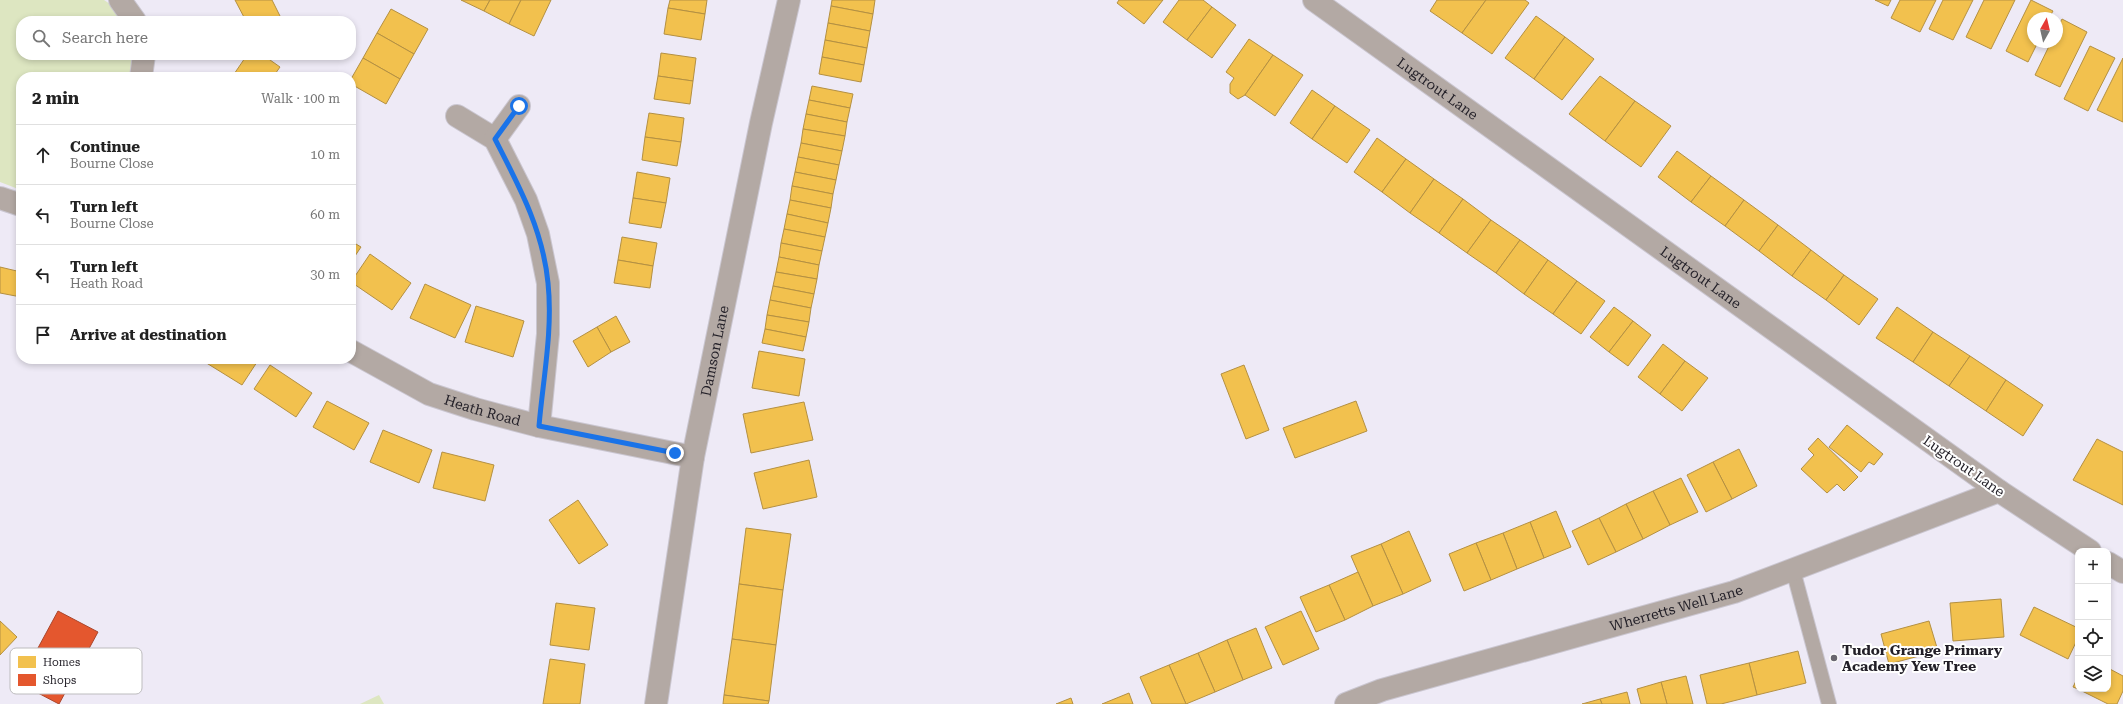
<!DOCTYPE html>
<meta charset="utf-8">
<style>
:root{--surface:#fff;--page:#f6f6f6;--text:#222;--muted:#767676;--line:#e0e0e0}
body{margin:0;font-family:"Roboto Serif",serif;background:var(--page);color:var(--text)}
.controls{position:absolute;right:12px;bottom:12px;display:grid;overflow:hidden;border-radius:8px;box-shadow:0 2px 6px #0003}
.controls button{width:36px;height:36px;display:grid;place-items:center;padding:0;border:0;border-bottom:1px solid var(--line);background:var(--surface);color:var(--text);font:20px sans-serif}
.compass{position:absolute;left:2027px;top:12px;width:36px;height:36px;border-radius:50%;background:var(--surface);box-shadow:0 2px 6px #0003;rotate:8deg}
.stop{position:absolute;width:12px;height:12px;margin:-9px;border:3px solid #1a73e8;border-radius:50%;background:#fff}
.stop.end{background:#1a73e8;border-color:#fff;box-shadow:0 1px 4px #0008}
.list{margin:0;padding:0;list-style:none}
h2{display:flex;justify-content:space-between;align-items:center;height:52px;margin:0;padding:0 16px;font-size:17px}
h2 small{font-size:13px;font-weight:400;color:var(--muted)}
.list li{display:grid;grid-template-columns:26px 1fr auto;gap:12px;align-items:center;box-sizing:border-box;height:60px;padding:0 16px;border-top:1px solid var(--line)}
.list b{display:block;font-size:15px;white-space:nowrap}
.list p{margin:0;font-size:13px;white-space:nowrap;color:var(--muted)}
.list em{font-size:13px;font-style:normal;color:var(--muted)}
.icon{flex:none;width:22px;height:22px;fill:none;stroke:currentColor;stroke-width:2;stroke-linecap:round;stroke-linejoin:round}
.map{position:relative;flex:none;width:2123px;height:704px;overflow:hidden}
.search{position:absolute;background:var(--surface);box-shadow:0 2px 6px #0003;left:16px;top:16px;width:340px;height:44px;display:flex;align-items:center;gap:10px;box-sizing:border-box;padding:0 14px;border-radius:16px;color:var(--muted);font-size:15px}
.panel{position:absolute;background:var(--surface);box-shadow:0 2px 6px #0003;left:16px;top:72px;width:340px;height:292px;border-radius:16px}
.map>svg:first-child{display:block}
.green{fill:#dde6c1}
.homes{fill:#f2c14e;stroke:#b49042}
.shops{fill:#e4572e;stroke:#aa462c}
.lines{fill:none;stroke-linecap:round;stroke-linejoin:round}
.service-casing{stroke:#cac6d0;stroke-width:16}
.minor-casing{stroke:#cac6d0;stroke-width:24}
.tertiary-casing{stroke:#cac6d0;stroke-width:24}
.service{stroke:#b3a9a4;stroke-width:14}
.minor{stroke:#b3a9a4;stroke-width:22}
.tertiary{stroke:#b3a9a4;stroke-width:22}
.route{stroke:#1a73e8;stroke-width:5}
.poi-dot{fill:#69666f;stroke:#fff;stroke-width:1.5}
.labels{text-anchor:middle;dominant-baseline:central;stroke-width:4;stroke-linejoin:round;paint-order:stroke}
.street-label{font-size:14px;fill:#221f27;stroke:#fff}
.poi-label{font-size:14px;font-weight:bold;fill:#221f27;stroke:#fff;text-anchor:start}
.key{fill:#fff;stroke:#bdbcbe;stroke-width:1}
.key-label{font-size:11px;fill:#221f27}
</style>
<div class="map">
<svg width="2123" height="704" viewBox="0 0 2123 704">
<rect width="100%" height="100%" fill="#eeeaf6"/>
<g class="green">
<path d="M0,0H104L110,4L123,21H21V55H134L131,77H21V190L0,182Z"/>
<path d="M379,695L384,704H360Z"/>
</g>
<g class="homes">
<path d="M235,0H272L281,18L275,21H246Z"/>
<path d="M461,0H490L484,11Z"/>
<path d="M490,0H521L509,24L484,11Z"/>
<path d="M521,0H551L534,36L509,24Z"/>
<path d="M670,0H707L705,14L668,8Z"/>
<path d="M832,0H875L873,14L831,6Z"/>
<path d="M1119,0H1163L1144,24L1117,3Z"/>
<path d="M1179,0H1203L1212,7L1187,40L1163,22Z"/>
<path d="M1437,0H1486L1462,33L1430,11Z"/>
<path d="M1486,0H1525L1529,3L1492,54L1462,33Z"/>
<path d="M1875,0H1891L1888,6Z"/>
<path d="M1900,0H1936L1920,32L1891,18Z"/>
<path d="M1943,0H1973L1953,40L1929,29Z"/>
<path d="M1984,0H2015L1991,49L1966,37Z"/>
<path d="M2031,0L2053,11L2049,18H2033V42H2038L2028,62L2006,51Z"/>
<path d="M831,6L873,14L870,31L828,23Z"/>
<path d="M1212,7L1236,25L1212,58L1187,40Z"/>
<path d="M668,8L705,14L701,40L664,34Z"/>
<path d="M391,9L428,29L414,54L377,33Z"/>
<path d="M1536,16L1565,37L1534,79L1505,58Z"/>
<path d="M2062,19L2087,32L2060,87L2035,75L2051,42H2057V29Z"/>
<path d="M828,23L870,31L867,48L825,40Z"/>
<path d="M377,33L414,54L400,79L363,58Z"/>
<path d="M1565,37L1594,59L1562,100L1534,79Z"/>
<path d="M1249,39L1273,55L1245,95L1238,99L1230,93V84L1234,78L1226,72Z"/>
<path d="M825,40L867,48L864,65L822,57Z"/>
<path d="M2090,46L2115,58L2088,111L2064,99Z"/>
<path d="M661,53L696,58L693,81L658,76Z"/>
<path d="M247,55H263L280,67L273,77H232Z"/>
<path d="M1273,55L1303,75L1275,116L1245,95Z"/>
<path d="M822,57L864,65L861,82L819,74Z"/>
<path d="M363,58L400,79L386,104L351,84V79Z"/>
<path d="M2123,58V122L2097,110Z"/>
<path d="M658,76L693,81L690,104L654,99Z"/>
<path d="M1600,76L1635,101L1605,141L1569,114Z"/>
<path d="M812,86L853,94L850,108L809,100Z"/>
<path d="M1312,90L1335,106L1312,139L1290,123Z"/>
<path d="M809,100L850,108L847,122L806,114Z"/>
<path d="M1635,101L1671,126L1641,167L1605,141Z"/>
<path d="M1335,106L1370,130L1347,163L1312,139Z"/>
<path d="M649,113L684,118L681,142L645,137Z"/>
<path d="M806,114L847,122L845,136L803,129Z"/>
<path d="M803,129L845,136L842,151L801,143Z"/>
<path d="M645,137L681,142L677,166L642,160Z"/>
<path d="M1377,138L1406,159L1382,192L1354,172Z"/>
<path d="M801,143L842,151L839,165L798,157Z"/>
<path d="M1677,151L1711,176L1691,202L1658,177Z"/>
<path d="M798,157L839,165L836,180L795,172Z"/>
<path d="M1406,159L1434,179L1410,213L1382,192Z"/>
<path d="M637,172L670,178L666,203L633,198Z"/>
<path d="M795,172L836,180L833,194L792,186Z"/>
<path d="M1711,176L1744,200L1725,226L1691,202Z"/>
<path d="M1434,179L1463,199L1439,233L1410,213Z"/>
<path d="M792,186L833,194L831,208L790,200Z"/>
<path d="M633,198L666,203L661,228L629,223Z"/>
<path d="M1463,199L1491,220L1467,253L1439,233Z"/>
<path d="M790,200L831,208L828,223L787,214Z"/>
<path d="M1744,200L1778,225L1759,251L1725,226Z"/>
<path d="M787,214L828,223L825,237L784,229Z"/>
<path d="M1491,220L1520,240L1496,273L1467,253Z"/>
<path d="M1778,225L1811,250L1792,276L1759,251Z"/>
<path d="M784,229L825,237L822,251L781,243Z"/>
<path d="M622,237L657,243L653,266L618,260Z"/>
<path d="M1520,240L1548,260L1524,294L1496,273Z"/>
<path d="M351,241L361,247L351,262Z"/>
<path d="M781,243L822,251L819,265L779,257Z"/>
<path d="M1811,250L1844,275L1826,300L1792,276Z"/>
<path d="M370,254L411,283L392,310L351,282Z"/>
<path d="M779,257L819,265L817,279L776,272Z"/>
<path d="M618,260L653,266L650,288L614,283Z"/>
<path d="M1548,260L1577,281L1553,314L1524,294Z"/>
<path d="M0,267L21,272V297L0,293Z"/>
<path d="M776,272L817,279L814,294L773,286Z"/>
<path d="M1844,275L1878,299L1859,325L1826,300Z"/>
<path d="M1577,281L1605,301L1581,334L1553,314Z"/>
<path d="M425,284L471,305L455,338L410,318Z"/>
<path d="M773,286L814,294L811,308L770,300Z"/>
<path d="M770,300L811,308L809,322L767,315Z"/>
<path d="M476,306L524,321L513,357L465,342Z"/>
<path d="M1614,307L1633,321L1609,352L1590,337Z"/>
<path d="M1897,307L1933,332L1913,362L1876,338Z"/>
<path d="M767,315L809,322L806,337L765,329Z"/>
<path d="M616,316L630,342L611,352L597,327Z"/>
<path d="M1633,321L1651,335L1628,366L1609,352Z"/>
<path d="M597,327L611,352L588,367L573,341Z"/>
<path d="M765,329L806,337L803,351L762,343Z"/>
<path d="M1933,332L1970,356L1949,386L1913,362Z"/>
<path d="M1663,344L1685,361L1660,394L1638,377Z"/>
<path d="M759,351L805,359L799,396L752,388Z"/>
<path d="M1970,356L2006,380L1986,411L1949,386Z"/>
<path d="M200,359H259L242,385Z"/>
<path d="M1685,361L1708,378L1682,411L1660,394Z"/>
<path d="M270,365L312,393L296,417L254,389Z"/>
<path d="M1244,365L1269,430L1246,439L1221,374Z"/>
<path d="M2006,380L2043,405L2023,436L1986,411Z"/>
<path d="M327,401L369,423L354,450L313,427Z"/>
<path d="M1356,401L1367,431L1295,458L1283,428Z"/>
<path d="M804,402L813,440L751,453L743,414Z"/>
<path d="M1847,425L1883,454L1874,465L1869,462L1861,472L1829,447Z"/>
<path d="M383,430L432,450L419,483L370,462Z"/>
<path d="M1818,438L1858,477L1844,491L1837,484L1827,493L1801,469L1814,455L1808,449Z"/>
<path d="M2097,439L2123,452V505L2073,480Z"/>
<path d="M1739,449L1757,486L1732,499L1713,462Z"/>
<path d="M442,452L494,465L485,501L433,488Z"/>
<path d="M809,460L817,497L763,509L754,473Z"/>
<path d="M1713,462L1732,499L1706,512L1687,475Z"/>
<path d="M1681,478L1698,512L1670,525L1653,491Z"/>
<path d="M1653,491L1670,525L1643,539L1626,504Z"/>
<path d="M578,500L608,545L579,564L549,520Z"/>
<path d="M1626,504L1643,539L1616,552L1599,518Z"/>
<path d="M1556,511L1571,547L1544,558L1530,522Z"/>
<path d="M1599,518L1616,552L1588,565L1572,531Z"/>
<path d="M1530,522L1544,558L1517,569L1503,533Z"/>
<path d="M746,528L791,534L783,590L739,584Z"/>
<path d="M1409,531L1431,581L1403,594L1381,544Z"/>
<path d="M1503,533L1517,569L1491,580L1476,543Z"/>
<path d="M1476,543L1491,580L1464,591L1449,554Z"/>
<path d="M1381,544L1403,594L1373,606L1351,556Z"/>
<path d="M1358,572L1373,606L1345,620L1329,585Z"/>
<path d="M739,584L783,590L776,645L732,639Z"/>
<path d="M1329,585L1345,620L1316,632L1300,597Z"/>
<path d="M2001,599L2004,637L1953,641L1950,603Z"/>
<path d="M556,603L595,608L589,650L550,645Z"/>
<path d="M2034,607L2078,628V638L2068,659L2020,635Z"/>
<path d="M1301,611L1319,649L1283,665L1265,627Z"/>
<path d="M0,621L17,637L0,655Z"/>
<path d="M1929,621L1938,651L1889,664L1881,634Z"/>
<path d="M1256,628L1272,668L1243,680L1227,640Z"/>
<path d="M732,639L776,645L769,701L724,695Z"/>
<path d="M1227,640L1243,680L1215,692L1198,653Z"/>
<path d="M1798,651L1806,683L1757,695L1749,663Z"/>
<path d="M1198,653L1215,692L1186,704L1169,665Z"/>
<path d="M550,659L585,664L580,704H543Z"/>
<path d="M1749,663L1757,695L1721,704H1707L1700,675Z"/>
<path d="M1169,665L1186,704H1152L1140,677Z"/>
<path d="M2108,668L2123,676V691L2117,704H2108L2078,689H2108Z"/>
<path d="M1686,676L1693,704H1667L1661,682Z"/>
<path d="M2078,677V689L2073,687Z"/>
<path d="M1661,682L1667,704H1641L1637,689Z"/>
<path d="M1627,692L1630,704H1602L1600,699Z"/>
<path d="M1129,693L1133,704H1102Z"/>
<path d="M724,695L769,701L768,704H723Z"/>
<path d="M1071,698L1073,704H1056Z"/>
<path d="M1600,699L1602,704H1582Z"/>
</g>
<path class="shops" d="M58,611L98,632L59,704L19,683Z"/>
<g class="lines">
<defs>
<path id="service" d="M1793,570L1829,704"/>
<g id="minor">
<path d="M120,0L135,21"/>
<path d="M141,77L144,55"/>
<path d="M457,116L495,139L526,200L538,234L548,283V334L539,426"/>
<path d="M495,139L519,106"/>
<path d="M0,198L21,205"/>
<path id="s1" d="M351,351L429,394L475,409L539,426L693,457"/>
<path d="M2108,563L2123,572"/>
<path id="s2" d="M1346,704L1382,690L1734,592L1999,491L2090,551"/>
</g>
<g id="tertiary">
<path id="s3" d="M1314,0L1999,491"/>
<path id="s4" d="M656,704L693,457L761,123L789,0"/>
</g>
</defs>
<use href="#service" class="service-casing"/>
<use href="#minor" class="minor-casing"/>
<use href="#tertiary" class="tertiary-casing"/>
<use href="#service" class="service"/>
<use href="#minor" class="minor"/>
<use href="#tertiary" class="tertiary"/>
</g>
<g class="lines">
<path class="route" d="M519,106L495,139C519,186 543,230 548,283C553,330 543,379 539,426L675,453"/>
</g>
<circle class="poi-dot" cx="1834" cy="658" r="4"/>
<g class="labels">
<g class="street-label">
<text stroke="none"><textPath href="#s3" startOffset="152">Lugtrout Lane</textPath></text>
<text stroke="none"><textPath href="#s3" startOffset="476">Lugtrout Lane</textPath></text>
<text stroke="none"><textPath href="#s4" startOffset="358">Damson Lane</textPath></text>
<text stroke="none"><textPath href="#s1" startOffset="145">Heath Road</textPath></text>
<text transform="translate(1964 466) rotate(35)">Lugtrout Lane</text>
<text stroke="none"><textPath href="#s2" startOffset="344">Wherretts Well Lane</textPath></text>
</g>
<g class="poi-label">
<text x="1842" y="650">Tudor Grange Primary<tspan x="1842" dy="16">Academy Yew Tree</tspan></text>
</g>
</g>
<rect x="10" y="648" width="132" height="46" rx="6" class="key"/>
<rect x="18" y="656" width="18" height="12" fill="#f2c14e"/>
<rect x="18" y="674" width="18" height="12" fill="#e4572e"/>
<g class="key-label">
<text x="43" y="666">Homes</text>
<text x="43" y="684">Shops</text>
</g>
</svg>
<div class="controls">
<button>+</button>
<button>−</button>
<button><svg class="icon" aria-label="locate" viewBox="0 0 24 24"><circle cx="12" cy="12" r="6"/><path d="M12 2v4M12 18v4M2 12h4M18 12h4"/></svg></button>
<button><svg class="icon" aria-label="layers" viewBox="0 0 24 24"><path d="M12 4l9 5-9 5-9-5zM3 14l9 5 9-5"/></svg></button>
</div>
<svg class="compass" viewBox="-18 -18 36 36"><path d="M0-13l5 13h-10z" fill="#e53935"/><path d="M0 13l5-13h-10z" fill="#767676"/></svg>
<div class="stop" style="left:519px;top:106px"></div>
<div class="stop end" style="left:675px;top:453px"></div>
<div class="search"><svg class="icon" aria-label="search" viewBox="0 0 24 24"><circle cx="10" cy="10" r="6"/><path d="M15 15l6 6"/></svg>Search here</div>
<section class="panel">
<h2>2 min<small>Walk · 100 m</small></h2>
<ul class="list">
<li><svg class="icon" aria-label="ahead" viewBox="0 0 24 24"><path d="M12 20V5M6 11l6-6 6 6"/></svg><div><b>Continue</b><p>Bourne Close</p></div><em>10 m</em></li>
<li><svg class="icon" aria-label="left" viewBox="0 0 24 24"><path d="M17 20v-9H6M10 6l-5 5 5 5"/></svg><div><b>Turn left</b><p>Bourne Close</p></div><em>60 m</em></li>
<li><svg class="icon" aria-label="left" viewBox="0 0 24 24"><path d="M17 20v-9H6M10 6l-5 5 5 5"/></svg><div><b>Turn left</b><p>Heath Road</p></div><em>30 m</em></li>
<li><svg class="icon" aria-label="arrive" viewBox="0 0 24 24"><path d="M6 21V4h12l-3 4 3 4H6"/></svg><div><b>Arrive at destination</b></div></li>
</ul>
</section>
</div>
